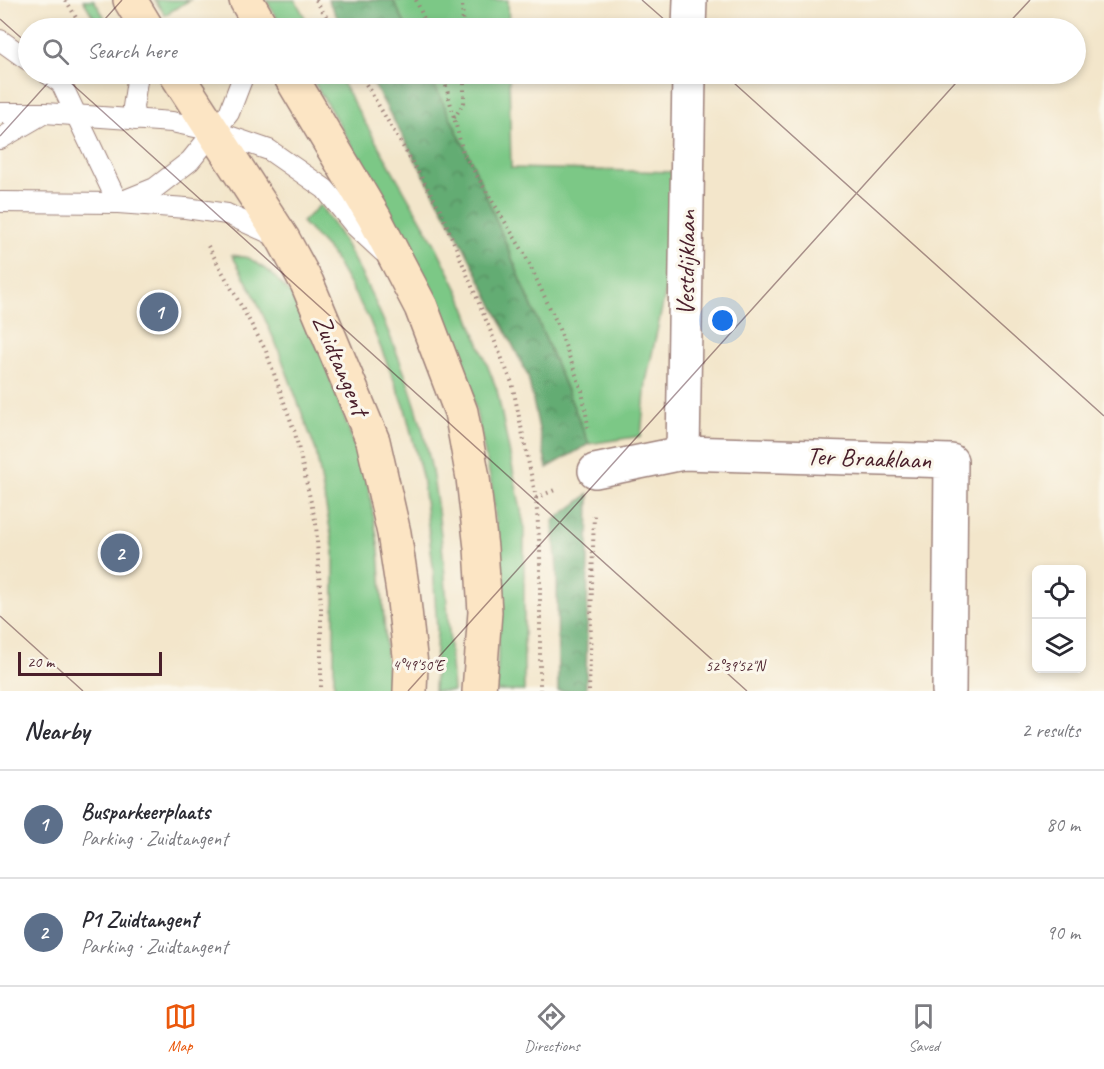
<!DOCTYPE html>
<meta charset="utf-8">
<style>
:root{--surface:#fff;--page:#f2f2f3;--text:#2b2b33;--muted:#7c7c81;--line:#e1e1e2;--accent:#ea580c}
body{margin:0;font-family:Caveat,sans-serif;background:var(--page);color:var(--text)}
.controls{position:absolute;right:18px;bottom:18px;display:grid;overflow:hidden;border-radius:9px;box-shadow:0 3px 9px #0003}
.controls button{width:54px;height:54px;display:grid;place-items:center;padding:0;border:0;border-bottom:2px solid var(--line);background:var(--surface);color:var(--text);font:30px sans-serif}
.scale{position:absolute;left:18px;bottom:15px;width:144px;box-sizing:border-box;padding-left:6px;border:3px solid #4a1f2b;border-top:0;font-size:16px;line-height:21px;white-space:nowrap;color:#4a1f2b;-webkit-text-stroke:4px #fbf7ec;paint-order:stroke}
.you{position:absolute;left:723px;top:321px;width:21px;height:21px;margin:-15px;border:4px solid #fff;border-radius:50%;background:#1a73e8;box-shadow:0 0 0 9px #1a73e833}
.badge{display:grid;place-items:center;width:39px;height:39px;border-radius:50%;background:var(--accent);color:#fff;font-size:20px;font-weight:700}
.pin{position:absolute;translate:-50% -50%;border:3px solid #fff;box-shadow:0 2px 6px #0006}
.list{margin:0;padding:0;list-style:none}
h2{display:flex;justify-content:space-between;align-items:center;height:78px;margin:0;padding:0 24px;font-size:26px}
h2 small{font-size:20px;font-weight:400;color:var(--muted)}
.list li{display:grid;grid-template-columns:39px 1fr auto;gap:18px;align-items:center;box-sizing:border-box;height:108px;padding:0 24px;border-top:2px solid var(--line)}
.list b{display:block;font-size:22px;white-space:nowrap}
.list p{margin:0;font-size:20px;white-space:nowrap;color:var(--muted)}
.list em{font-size:20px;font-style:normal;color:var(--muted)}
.icon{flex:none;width:33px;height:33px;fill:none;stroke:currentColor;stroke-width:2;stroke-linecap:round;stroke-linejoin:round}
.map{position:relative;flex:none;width:1104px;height:691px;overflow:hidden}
.search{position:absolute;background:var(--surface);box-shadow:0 3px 9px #0003;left:18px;right:18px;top:18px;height:66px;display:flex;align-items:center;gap:15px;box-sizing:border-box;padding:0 21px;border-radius:33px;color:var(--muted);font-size:22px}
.sheet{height:294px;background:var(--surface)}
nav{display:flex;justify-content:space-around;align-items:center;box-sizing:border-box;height:84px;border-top:2px solid var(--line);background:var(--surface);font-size:16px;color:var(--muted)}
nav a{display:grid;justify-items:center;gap:3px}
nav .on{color:var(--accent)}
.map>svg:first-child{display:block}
.grass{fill:#7bc886;stroke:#627458;stroke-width:1.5}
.forest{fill:url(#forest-crowns);stroke:#57664f;stroke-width:1.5}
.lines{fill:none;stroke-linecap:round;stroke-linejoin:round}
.service-casing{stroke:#9e827b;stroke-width:22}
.minor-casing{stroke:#9e827b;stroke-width:36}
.secondary-casing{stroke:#9e827b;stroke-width:36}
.path{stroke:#9e827b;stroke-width:4;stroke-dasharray:1.5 4.5;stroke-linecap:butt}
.service{stroke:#fff;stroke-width:20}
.minor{stroke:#fff;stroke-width:33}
.secondary{stroke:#fce5c4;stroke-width:33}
.ticks{fill:none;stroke:#4a1f2b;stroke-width:1.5;stroke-opacity:0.45}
.labels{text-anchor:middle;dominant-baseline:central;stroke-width:6;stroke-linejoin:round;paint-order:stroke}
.street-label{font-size:26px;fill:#4a1f2b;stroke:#fbf7ec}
.ticks-label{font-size:15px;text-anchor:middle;fill:#4a1f2b;stroke:#fbf7ec;stroke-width:6;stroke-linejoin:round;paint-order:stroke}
</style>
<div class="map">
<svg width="1104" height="691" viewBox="0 0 1104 691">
<defs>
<pattern id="forest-crowns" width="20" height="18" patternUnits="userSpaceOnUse" patternTransform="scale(1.5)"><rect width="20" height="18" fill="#64ac73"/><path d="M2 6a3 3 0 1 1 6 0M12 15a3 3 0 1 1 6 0" fill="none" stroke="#548b5f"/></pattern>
</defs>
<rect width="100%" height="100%" fill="#fbf7ec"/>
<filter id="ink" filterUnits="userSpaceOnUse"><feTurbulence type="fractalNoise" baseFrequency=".0167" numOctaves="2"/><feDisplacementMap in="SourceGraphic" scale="12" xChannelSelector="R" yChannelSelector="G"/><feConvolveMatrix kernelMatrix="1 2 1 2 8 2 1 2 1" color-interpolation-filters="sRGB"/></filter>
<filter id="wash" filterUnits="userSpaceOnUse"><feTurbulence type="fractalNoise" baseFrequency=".008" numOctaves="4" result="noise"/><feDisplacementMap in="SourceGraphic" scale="24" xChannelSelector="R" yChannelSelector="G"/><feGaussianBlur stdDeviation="1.35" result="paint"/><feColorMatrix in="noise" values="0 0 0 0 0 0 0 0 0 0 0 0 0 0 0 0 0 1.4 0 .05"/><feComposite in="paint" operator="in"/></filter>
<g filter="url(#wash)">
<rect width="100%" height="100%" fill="#f3e6cb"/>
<g class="grass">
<path d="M83,0H94L111,28H100Z"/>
<path d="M155,0H190L165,15Z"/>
<path d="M266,0H295L311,28H283Z"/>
<path d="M393,0H508L509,28H407Z"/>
<path d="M309,74H337L435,244L459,292L497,390L524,525V691H497L500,559L491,482L470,384L443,315L389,208Z"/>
<path d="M429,74H509L511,168L676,172L672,262L646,382L641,436L589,444L472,162Z"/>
<path d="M320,205C330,220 341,235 349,251C385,315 421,405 433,477C445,548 448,620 453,691H434L437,631L433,566L422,476L404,405L369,319L331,253L302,222Z"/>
<path d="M232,255L249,258L271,273L291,294L322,356L348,427L369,488L379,550L389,691H334V551L316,451L277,346L254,295Z"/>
</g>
<g class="forest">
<path d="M328,0H393L407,28H343Z"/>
<path d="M368,74H429L472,162L589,444L547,468L528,376L465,249Z"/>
<path d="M589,494L586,691H558L557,570L553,521Z"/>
</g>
</g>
<g filter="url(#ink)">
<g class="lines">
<defs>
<g id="service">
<path d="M0,40L28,60"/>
<path d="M48,74L61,83L118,203"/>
<path d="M0,113H45L172,122L214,131L269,150L325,189L355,226L383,252"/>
<path d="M135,120L133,107L138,74"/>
<path d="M0,139L43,114"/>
<path d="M123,201L155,188L190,161L229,113L244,74"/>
<path d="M0,202L118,203L186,208L227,214L278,237"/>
</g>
<g id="minor">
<path d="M689,28L690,0"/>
<path d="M683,453L689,74"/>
<path d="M595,471L683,453L951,461L949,691"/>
</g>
<g id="secondary">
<path d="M130,0L147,28"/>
<path d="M246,0L262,28"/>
<path d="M176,74L283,239L307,283L373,441L394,533L403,592L411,665L410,691"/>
<path d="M289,74L374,217L421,307L461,412L473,478L481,548L485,612L479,691"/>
</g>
</defs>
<use href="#service" class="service-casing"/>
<use href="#minor" class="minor-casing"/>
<use href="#secondary" class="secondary-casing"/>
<g class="path">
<path d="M66,0L82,28"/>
<path d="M316,0L333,28"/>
<path d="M416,0L428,28"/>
<path d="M462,0L463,28"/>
<path d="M360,74L440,209L512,383L536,498L540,552V691"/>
<path d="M443,74L463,153L524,253L556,321L582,391L589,431"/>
<path d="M454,118L464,103V74"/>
<path d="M208,246L266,351L295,433L316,524L321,607V691"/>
<path d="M536,498L557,489"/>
<path d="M589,691L594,513"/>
</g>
<use href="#service" class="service"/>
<use href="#minor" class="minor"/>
<use href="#secondary" class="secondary"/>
</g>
</g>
<path class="ticks" d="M642,0L674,28M0,19L28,44M97,28L122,0M1004,28L1030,0M61,74L747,691M724,74L1104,416M0,136L56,74M0,616L83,691M408,691L964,74"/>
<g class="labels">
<g class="street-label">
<text transform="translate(686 263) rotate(-89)">Vestdijklaan</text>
<text transform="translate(341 365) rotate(67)">Zuidtangent</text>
<text transform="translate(869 458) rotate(2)">Ter Braaklaan</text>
</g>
</g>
<g class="ticks-label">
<text x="418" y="670">4°49'50"E</text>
<text x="735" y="671">52°39'52"N</text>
</g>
</svg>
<div class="controls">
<button><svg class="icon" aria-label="locate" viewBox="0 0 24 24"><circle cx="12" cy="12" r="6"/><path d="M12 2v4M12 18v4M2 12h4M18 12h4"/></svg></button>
<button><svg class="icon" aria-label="layers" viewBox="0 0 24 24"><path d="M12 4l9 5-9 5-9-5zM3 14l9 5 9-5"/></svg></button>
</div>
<div class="scale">20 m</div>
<div class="you"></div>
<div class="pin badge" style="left:159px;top:312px;background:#5c6f8a">1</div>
<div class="pin badge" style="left:120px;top:553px;background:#5c6f8a">2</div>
<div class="search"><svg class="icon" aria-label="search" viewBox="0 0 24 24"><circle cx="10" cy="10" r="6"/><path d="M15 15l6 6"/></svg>Search here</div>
</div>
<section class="sheet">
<h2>Nearby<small>2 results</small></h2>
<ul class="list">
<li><span class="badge" style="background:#5c6f8a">1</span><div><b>Busparkeerplaats</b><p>Parking · Zuidtangent</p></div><em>80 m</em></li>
<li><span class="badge" style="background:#5c6f8a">2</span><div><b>P1 Zuidtangent</b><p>Parking · Zuidtangent</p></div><em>90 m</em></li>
</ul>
</section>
<nav>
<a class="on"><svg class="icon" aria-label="map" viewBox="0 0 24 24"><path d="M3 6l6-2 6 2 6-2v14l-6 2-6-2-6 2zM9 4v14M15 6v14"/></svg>Map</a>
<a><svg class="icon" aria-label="directions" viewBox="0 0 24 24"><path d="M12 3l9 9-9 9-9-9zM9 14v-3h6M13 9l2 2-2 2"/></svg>Directions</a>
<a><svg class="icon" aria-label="saved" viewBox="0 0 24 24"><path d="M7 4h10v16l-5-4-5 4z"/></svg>Saved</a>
</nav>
